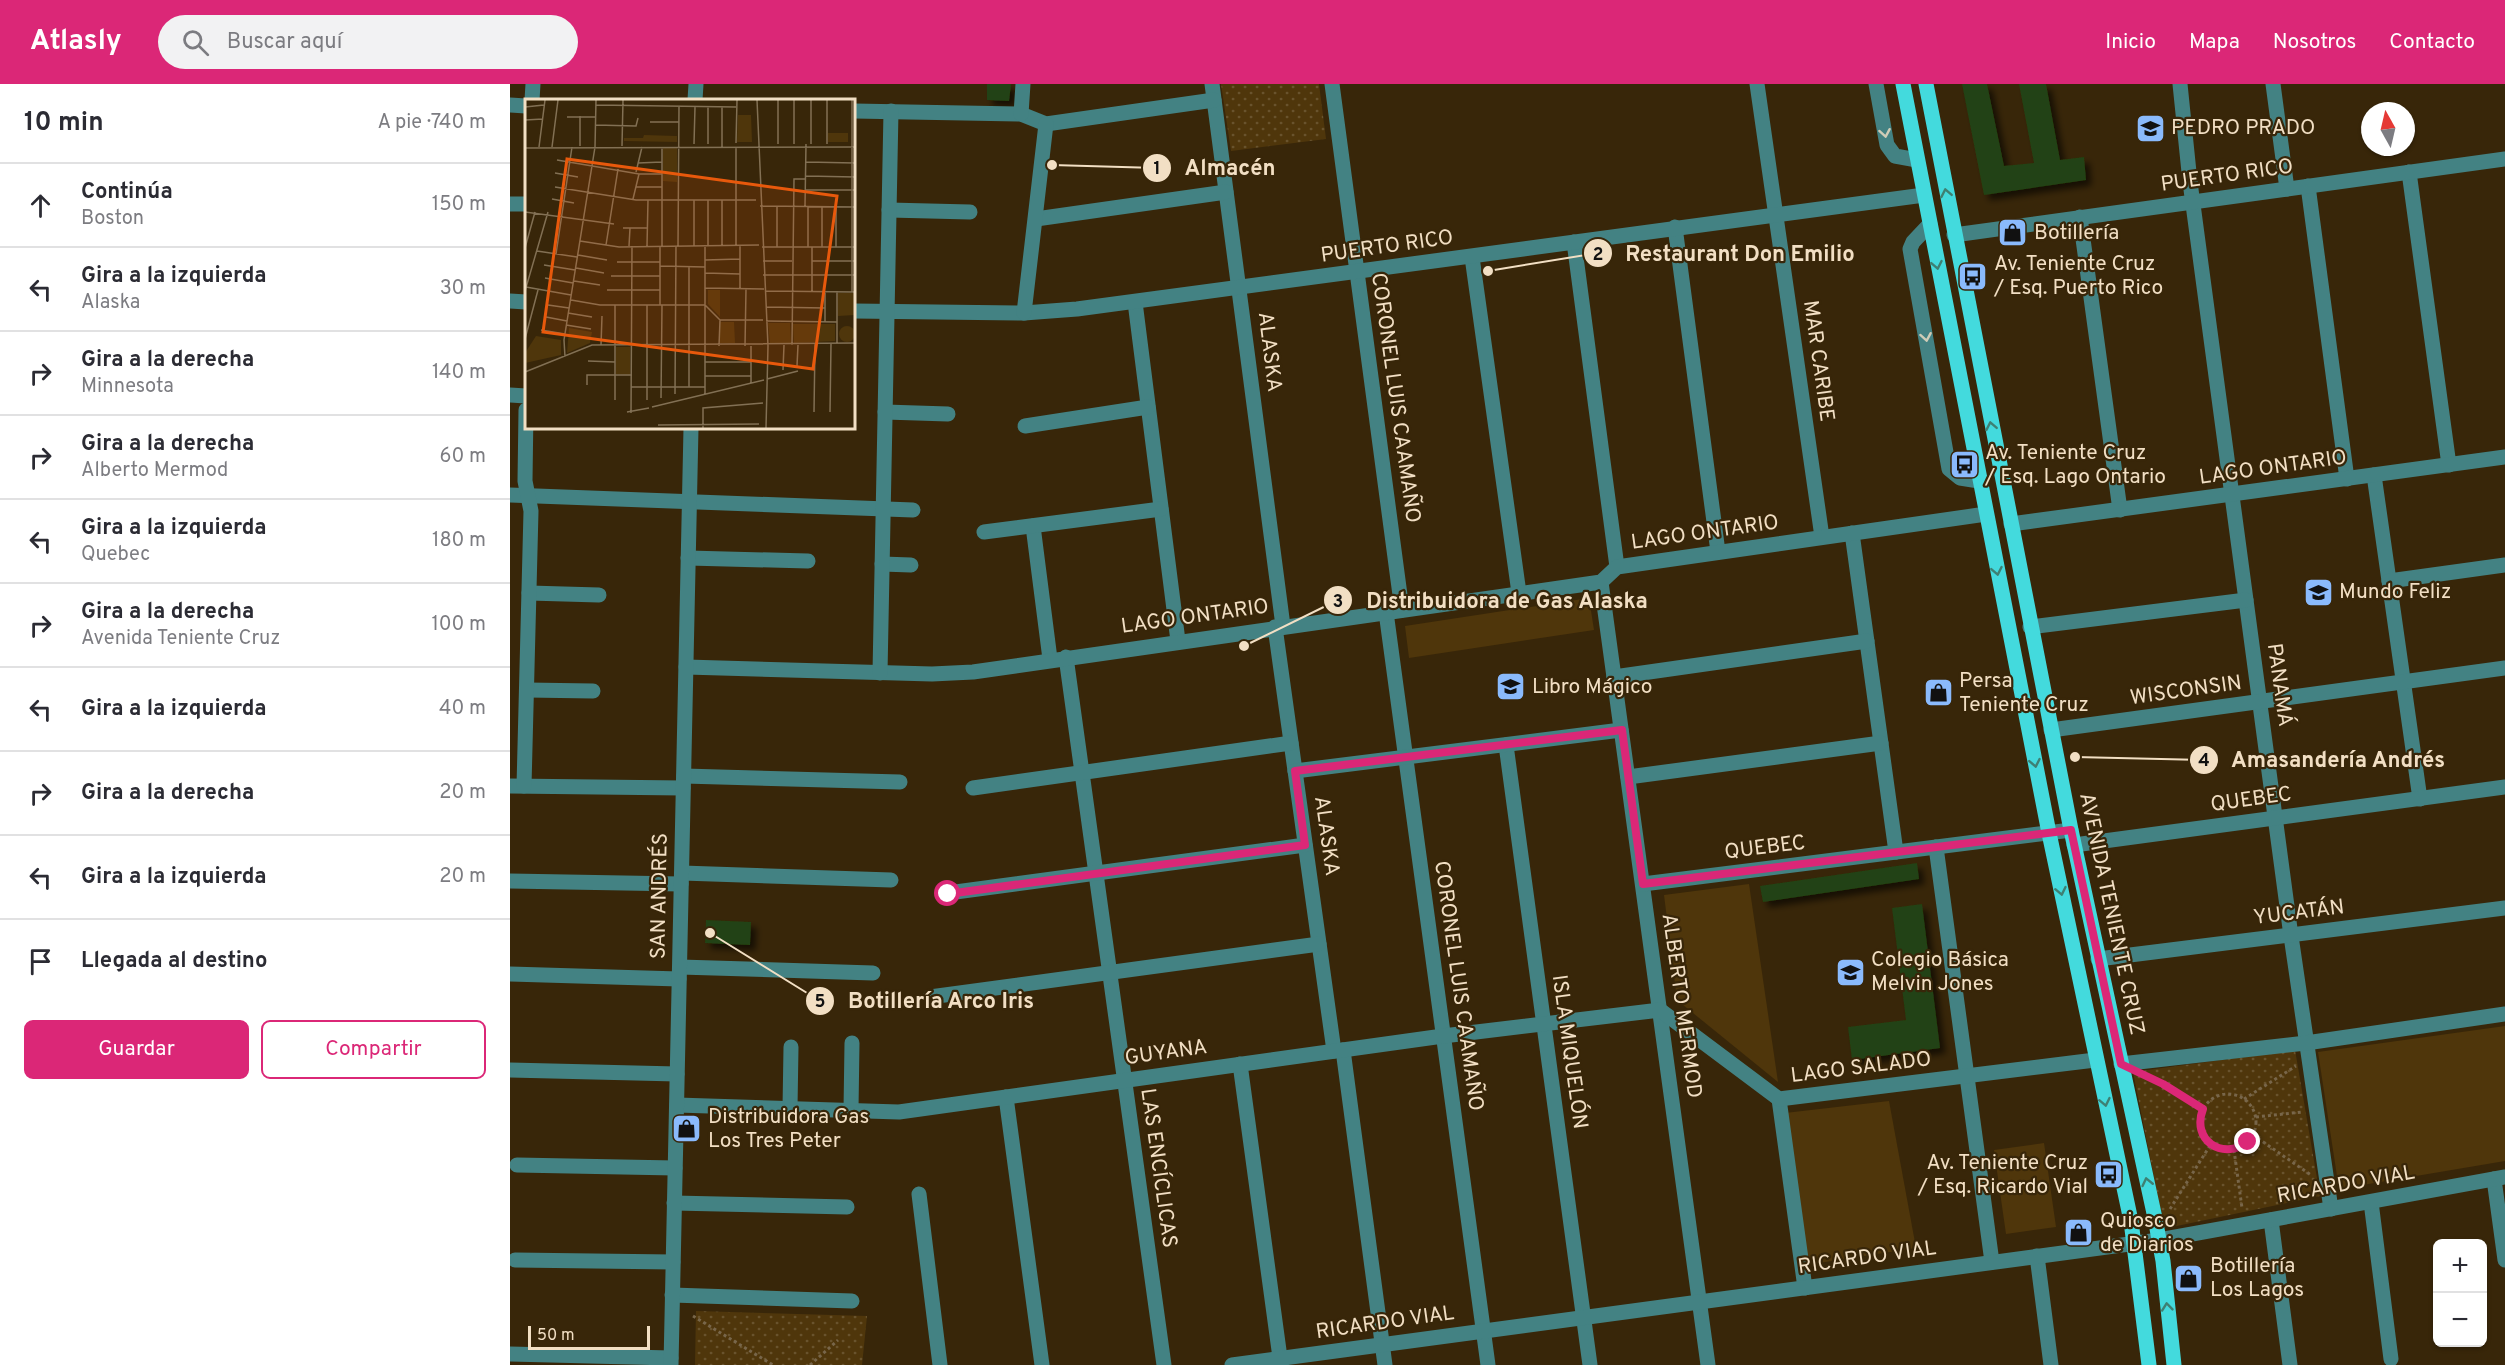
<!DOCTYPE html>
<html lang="es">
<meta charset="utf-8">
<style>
:root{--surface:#fff;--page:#f2f2f3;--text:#2b2b33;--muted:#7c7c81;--line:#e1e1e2;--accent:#db2777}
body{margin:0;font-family:Overpass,sans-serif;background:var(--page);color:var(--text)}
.controls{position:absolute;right:18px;bottom:18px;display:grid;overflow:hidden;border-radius:9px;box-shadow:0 2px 4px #0004}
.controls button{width:54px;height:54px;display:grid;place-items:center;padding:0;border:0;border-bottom:2px solid var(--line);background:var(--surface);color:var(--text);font:30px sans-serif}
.compass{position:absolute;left:1851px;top:18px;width:54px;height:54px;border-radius:50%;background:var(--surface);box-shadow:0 2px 4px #0004;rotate:352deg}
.scale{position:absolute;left:18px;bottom:15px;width:122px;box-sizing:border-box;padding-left:6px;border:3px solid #f2dfc4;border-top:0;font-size:16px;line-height:21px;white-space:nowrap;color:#f2dfc4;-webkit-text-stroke:4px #382609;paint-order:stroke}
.stop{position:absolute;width:18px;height:18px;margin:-14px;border:4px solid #db2777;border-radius:50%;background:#fff}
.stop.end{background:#db2777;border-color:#fff;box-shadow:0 2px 6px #0008}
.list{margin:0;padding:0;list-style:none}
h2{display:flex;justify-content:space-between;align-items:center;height:78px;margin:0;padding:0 24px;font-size:26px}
h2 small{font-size:20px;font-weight:400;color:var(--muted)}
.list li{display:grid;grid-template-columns:39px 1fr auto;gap:18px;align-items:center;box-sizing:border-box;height:84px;padding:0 24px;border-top:2px solid var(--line)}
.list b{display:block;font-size:22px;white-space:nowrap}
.list p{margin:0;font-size:20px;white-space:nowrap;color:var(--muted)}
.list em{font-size:20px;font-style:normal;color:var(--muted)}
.actions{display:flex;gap:12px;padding:18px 24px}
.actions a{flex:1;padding:14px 0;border:2px solid var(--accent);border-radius:9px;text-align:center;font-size:21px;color:var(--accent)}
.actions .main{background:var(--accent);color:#fff}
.icon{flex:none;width:33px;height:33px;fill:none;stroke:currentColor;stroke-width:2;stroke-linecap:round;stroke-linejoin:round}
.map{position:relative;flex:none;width:1995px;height:1281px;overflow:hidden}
header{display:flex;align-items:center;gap:36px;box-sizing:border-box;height:84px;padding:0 30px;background:var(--accent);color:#fff}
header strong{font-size:28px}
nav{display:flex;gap:33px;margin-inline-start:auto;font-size:21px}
.search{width:420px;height:54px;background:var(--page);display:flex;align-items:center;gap:15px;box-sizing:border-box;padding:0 21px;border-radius:33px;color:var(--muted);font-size:22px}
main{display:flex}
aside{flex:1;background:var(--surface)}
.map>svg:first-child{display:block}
.grass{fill:#4f360b}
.park{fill:url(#park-dots)}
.building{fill:#234313;filter:url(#shadow)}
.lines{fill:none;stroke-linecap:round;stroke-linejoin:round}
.path{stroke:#78664a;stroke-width:3;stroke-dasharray:3 3;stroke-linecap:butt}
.minor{stroke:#438283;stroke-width:15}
.major{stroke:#43dadd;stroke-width:15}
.oneway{stroke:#cfccb7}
.oneway2{stroke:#3e8073}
.route{stroke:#db2777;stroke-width:8}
.labels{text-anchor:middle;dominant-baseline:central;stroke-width:4.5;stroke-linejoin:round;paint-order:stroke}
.poi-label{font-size:21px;fill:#f2dfc4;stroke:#382609;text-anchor:start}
.street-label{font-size:21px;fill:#f2dfc4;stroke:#382609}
.inset-road{fill:none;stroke:#827054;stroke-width:1.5}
.view{fill:#e8590c;fill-opacity:0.15;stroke:#e8590c;stroke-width:3}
.inset-edge{fill:none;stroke:#f2dfc4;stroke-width:3}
.leader{fill:none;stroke:#f2dfc4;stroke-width:2}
.callout-dot{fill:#f2dfc4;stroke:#382609;stroke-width:2}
.mark-label{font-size:18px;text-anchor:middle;font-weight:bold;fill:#111}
.callout-label{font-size:22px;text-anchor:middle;font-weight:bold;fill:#f2dfc4;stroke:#382609;stroke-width:4.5;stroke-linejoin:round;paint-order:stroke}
</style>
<header>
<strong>Atlasly</strong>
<div class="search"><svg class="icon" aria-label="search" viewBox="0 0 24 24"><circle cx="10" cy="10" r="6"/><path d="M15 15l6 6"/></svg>Buscar aquí</div>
<nav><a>Inicio</a><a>Mapa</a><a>Nosotros</a><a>Contacto</a></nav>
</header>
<main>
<aside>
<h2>10 min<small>A pie · 740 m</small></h2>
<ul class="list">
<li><svg class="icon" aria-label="ahead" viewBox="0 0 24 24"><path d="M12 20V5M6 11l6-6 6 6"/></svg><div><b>Continúa</b><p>Boston</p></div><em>150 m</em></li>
<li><svg class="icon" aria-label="left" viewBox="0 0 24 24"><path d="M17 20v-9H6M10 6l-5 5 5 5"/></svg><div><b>Gira a la izquierda</b><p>Alaska</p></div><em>30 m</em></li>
<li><svg class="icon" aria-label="right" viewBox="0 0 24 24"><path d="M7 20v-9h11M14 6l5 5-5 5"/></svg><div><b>Gira a la derecha</b><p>Minnesota</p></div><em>140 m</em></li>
<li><svg class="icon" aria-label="right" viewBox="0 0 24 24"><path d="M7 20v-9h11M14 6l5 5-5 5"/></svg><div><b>Gira a la derecha</b><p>Alberto Mermod</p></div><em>60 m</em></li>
<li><svg class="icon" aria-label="left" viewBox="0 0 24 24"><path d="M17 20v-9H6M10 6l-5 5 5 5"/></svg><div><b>Gira a la izquierda</b><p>Quebec</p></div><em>180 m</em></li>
<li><svg class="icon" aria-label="right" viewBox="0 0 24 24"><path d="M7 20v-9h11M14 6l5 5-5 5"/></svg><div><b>Gira a la derecha</b><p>Avenida Teniente Cruz</p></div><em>100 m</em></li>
<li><svg class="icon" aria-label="left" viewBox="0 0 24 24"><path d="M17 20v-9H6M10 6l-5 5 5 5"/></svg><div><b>Gira a la izquierda</b></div><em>40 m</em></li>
<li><svg class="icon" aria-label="right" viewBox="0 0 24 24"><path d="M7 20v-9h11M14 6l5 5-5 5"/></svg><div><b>Gira a la derecha</b></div><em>20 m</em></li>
<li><svg class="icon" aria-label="left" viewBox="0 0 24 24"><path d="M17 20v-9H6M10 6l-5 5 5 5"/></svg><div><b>Gira a la izquierda</b></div><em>20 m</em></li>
<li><svg class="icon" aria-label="arrive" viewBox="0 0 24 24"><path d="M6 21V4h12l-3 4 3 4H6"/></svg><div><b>Llegada al destino</b></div></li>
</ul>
<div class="actions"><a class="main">Guardar</a><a>Compartir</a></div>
</aside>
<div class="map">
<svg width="1995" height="1281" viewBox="0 0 1995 1281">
<defs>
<pattern id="park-dots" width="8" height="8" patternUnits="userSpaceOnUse" patternTransform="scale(1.5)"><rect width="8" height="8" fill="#4f360b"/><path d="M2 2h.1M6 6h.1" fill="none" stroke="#69532d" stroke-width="1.8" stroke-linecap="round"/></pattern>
<filter id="shadow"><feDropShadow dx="5.5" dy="5.5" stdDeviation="3" flood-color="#0009"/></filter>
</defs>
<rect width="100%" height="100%" fill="#382609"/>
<g class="grass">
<path d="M1079,514L1084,546L899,574L895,542Z"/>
<path d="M1239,800L1268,998L1167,916L1154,811Z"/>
<path d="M1995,942V1077L1829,1105L1808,968Z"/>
<path d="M1379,1017L1406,1164L1296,1181L1275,1029Z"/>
<path d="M1534,1059L1546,1143L1496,1150L1484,1066Z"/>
</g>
<g class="park">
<path d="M711,0H809L816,55L721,67Z"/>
<path d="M1785,966L1810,1112L1657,1144L1650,1123L1623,988Z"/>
<path d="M186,1227L357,1232L352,1281H185Z"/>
</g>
<g class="building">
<path d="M477,0H501L499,17L477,16Z"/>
<path d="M1452,0H1477L1494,82L1524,79L1509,0H1536L1550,76L1574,73L1576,96L1474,111Z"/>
<path d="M1407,779L1409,795L1253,818L1250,802Z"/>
<path d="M1412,820L1430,964L1342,976L1338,943L1396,936L1382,824Z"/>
<path d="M196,836L241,838L240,861L195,859Z"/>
</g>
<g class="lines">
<g class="path">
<path d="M1638,993L1693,1025"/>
<circle cx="1718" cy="1038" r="28"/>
<path d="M1734,1015L1786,982"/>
<path d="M1746,1033L1792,1028"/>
<path d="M1743,1051L1801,1091"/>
<path d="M1724,1066L1732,1124"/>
<path d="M1660,1125L1701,1060"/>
<path d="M183,1232L263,1281"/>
<path d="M300,1281L328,1256"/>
</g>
<g class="minor">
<path d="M702,0L773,542"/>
<path d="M822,0L892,526"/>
<path d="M1247,0L1312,453"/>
<path d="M1366,0L1377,61L1385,72L1407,76"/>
<path d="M1670,0L1680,98L1781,852L1821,1125"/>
<path d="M1763,0L1777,105"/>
<path d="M22,16L23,0"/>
<path d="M185,16L186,0"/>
<path d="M0,21L16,22"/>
<path d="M344,27L511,30L536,40L704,16"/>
<path d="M511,30L513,0"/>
<path d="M1899,88L1939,381"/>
<path d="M1798,102L1837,395"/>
<path d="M0,120H16"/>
<path d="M379,126L460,128"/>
<path d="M1570,133L1610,426"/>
<path d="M526,135L716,108"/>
<path d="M1420,140L1403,158L1400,165L1439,385L1450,394L1469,397"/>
<path d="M1165,143L1208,468"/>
<path d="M1444,151L1995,75"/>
<path d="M1064,158L1107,483"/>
<path d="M962,173L1009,509"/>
<path d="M0,217L16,218"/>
<path d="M625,218L668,557"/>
<path d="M344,227L514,229L567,225L1414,111"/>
<path d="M514,229L536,40"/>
<path d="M0,311L16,312"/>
<path d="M375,328L438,330"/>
<path d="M515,342L638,323"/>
<path d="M1864,391L1910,715"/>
<path d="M0,411L403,426"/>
<path d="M1501,440L1995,373"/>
<path d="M523,442L540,575"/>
<path d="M474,448L651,425"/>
<path d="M1342,449L1386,768"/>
<path d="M178,474L298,477"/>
<path d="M372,480L401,481"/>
<path d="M1879,497L1995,481"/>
<path d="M1091,498L1198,1281"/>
<path d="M19,509L89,511"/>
<path d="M876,528L978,1281"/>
<path d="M765,543L824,967"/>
<path d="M1520,543L1736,516"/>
<path d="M556,573L654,1281"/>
<path d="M176,583L422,590L463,588L1091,498L1107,483L1476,430"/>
<path d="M370,589L381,27"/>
<path d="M1104,593L1357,557"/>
<path d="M17,606L83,607"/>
<path d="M1541,646L1995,584"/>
<path d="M996,661L1080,1281"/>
<path d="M785,687L1111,646"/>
<path d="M174,692L390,698"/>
<path d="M1118,693L1371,659"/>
<path d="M0,702L173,704"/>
<path d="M14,702L21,427L15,397L16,326"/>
<path d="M463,704L781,659"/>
<path d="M1564,761L1995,703"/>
<path d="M1426,763L1482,1178"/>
<path d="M172,789L381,796"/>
<path d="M0,797L171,800"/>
<path d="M1133,800L1561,746"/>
<path d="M438,809L795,761"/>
<path d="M1588,875L1995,824"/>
<path d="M170,883L363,889"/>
<path d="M0,890L169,895"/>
<path d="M420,913L809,860"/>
<path d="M833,966L875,1281"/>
<path d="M730,980L771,1281"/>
<path d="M1611,980L1796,959L1995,930"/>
<path d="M0,986L167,990"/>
<path d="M496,1013L532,1281"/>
<path d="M1269,1015L1295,1204"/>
<path d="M167,1021L389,1028L933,952L1150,926L1269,1015L1585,976"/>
<path d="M280,1024L281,963"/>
<path d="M341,1026L342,959"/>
<path d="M7,1081L165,1084"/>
<path d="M1984,1095L1995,1176"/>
<path d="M409,1110L430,1281"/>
<path d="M1861,1118L1881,1275"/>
<path d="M164,1119L337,1123"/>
<path d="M1761,1136L1780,1281"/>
<path d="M1527,1172L1541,1281"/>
<path d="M5,1176L163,1178"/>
<path d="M162,1211L342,1217"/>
<path d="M0,1270L161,1274"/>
<path d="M161,1281L181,344"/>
<path d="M722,1281L1649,1156L1995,1093"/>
</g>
<g class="major">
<path d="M1393,0L1539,749L1621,1137L1639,1281"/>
<path d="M1416,0L1561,746L1645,1134L1653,1177L1664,1281"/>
</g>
</g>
<defs><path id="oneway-chevron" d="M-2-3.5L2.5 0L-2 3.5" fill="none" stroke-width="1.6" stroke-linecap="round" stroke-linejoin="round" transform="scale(1.5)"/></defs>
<g class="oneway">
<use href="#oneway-chevron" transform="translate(1375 49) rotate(80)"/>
<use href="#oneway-chevron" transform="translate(1416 253) rotate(80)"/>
</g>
<g class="oneway2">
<use href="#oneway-chevron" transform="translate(1436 109) rotate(-101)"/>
<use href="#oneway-chevron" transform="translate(1427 181) rotate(79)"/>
<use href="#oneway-chevron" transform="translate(1481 342) rotate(-101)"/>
<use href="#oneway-chevron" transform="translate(1487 487) rotate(79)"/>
<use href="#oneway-chevron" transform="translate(1525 679) rotate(79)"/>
<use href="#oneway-chevron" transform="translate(1551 807) rotate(78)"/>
<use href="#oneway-chevron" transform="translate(1595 1018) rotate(78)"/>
<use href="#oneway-chevron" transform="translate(1637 1098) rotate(-103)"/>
<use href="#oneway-chevron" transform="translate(1657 1223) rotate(-96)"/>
</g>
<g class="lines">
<path class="route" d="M438,810L795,761L785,687L1112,646L1133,800L1561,746L1611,980L1653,1000L1693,1025C1681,1056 1712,1077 1738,1058"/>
</g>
<defs>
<symbol id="school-square" viewBox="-11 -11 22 22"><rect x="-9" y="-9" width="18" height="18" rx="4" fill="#8abafc" stroke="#382609"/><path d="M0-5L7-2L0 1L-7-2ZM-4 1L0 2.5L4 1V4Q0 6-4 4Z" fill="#111"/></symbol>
<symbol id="shop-square" viewBox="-11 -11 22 22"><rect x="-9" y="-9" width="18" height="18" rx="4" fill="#8abafc" stroke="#382609"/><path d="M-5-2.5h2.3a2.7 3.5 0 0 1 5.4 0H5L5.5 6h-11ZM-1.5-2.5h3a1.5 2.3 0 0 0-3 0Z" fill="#111"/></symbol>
<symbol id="bus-square" viewBox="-11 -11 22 22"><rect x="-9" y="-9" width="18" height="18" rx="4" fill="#8abafc" stroke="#382609"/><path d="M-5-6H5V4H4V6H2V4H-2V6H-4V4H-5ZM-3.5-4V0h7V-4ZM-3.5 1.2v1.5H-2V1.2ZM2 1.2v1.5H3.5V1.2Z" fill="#111"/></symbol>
</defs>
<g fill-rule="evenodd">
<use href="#school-square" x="1624" y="28" width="33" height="33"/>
<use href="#shop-square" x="1486" y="132" width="33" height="33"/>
<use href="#bus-square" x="1446" y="176" width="33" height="33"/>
<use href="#bus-square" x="1438" y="364" width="33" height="33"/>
<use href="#school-square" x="1792" y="492" width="33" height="33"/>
<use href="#school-square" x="984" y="586" width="33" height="33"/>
<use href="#shop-square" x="1412" y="592" width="33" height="33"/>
<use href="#school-square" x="1324" y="872" width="33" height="33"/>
<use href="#shop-square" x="160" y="1028" width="33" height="33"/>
<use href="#bus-square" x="1582" y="1074" width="33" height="33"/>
<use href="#shop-square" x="1552" y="1132" width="33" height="33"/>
<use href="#shop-square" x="1662" y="1178" width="33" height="33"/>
</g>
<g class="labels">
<g class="poi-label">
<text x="1661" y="44">PEDRO PRADO</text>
<text x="1524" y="149">Botillería</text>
<text x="1484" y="180">Av. Teniente Cruz<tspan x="1484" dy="24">/ Esq. Puerto Rico</tspan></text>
<text x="1475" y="369">Av. Teniente Cruz<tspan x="1475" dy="24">/ Esq. Lago Ontario</tspan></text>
<text x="1829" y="508">Mundo Feliz</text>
<text x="1449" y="597">Persa<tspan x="1449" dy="24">Teniente Cruz</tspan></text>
<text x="1022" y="603">Libro Mágico</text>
<text x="1361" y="876">Colegio Básica<tspan x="1361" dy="24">Melvin Jones</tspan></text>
<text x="198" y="1033">Distribuidora Gas<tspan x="198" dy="24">Los Tres Peter</tspan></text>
<text x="1578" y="1079" text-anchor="end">Av. Teniente Cruz<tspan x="1578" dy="24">/ Esq. Ricardo Vial</tspan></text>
<text x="1590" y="1137">Quiosco<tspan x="1590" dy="24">de Diarios</tspan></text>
<text x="1700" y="1182">Botillería<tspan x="1700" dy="24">Los Lagos</tspan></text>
</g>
<g class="street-label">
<text transform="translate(1717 92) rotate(-8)">PUERTO RICO</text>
<text transform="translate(877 163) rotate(-8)">PUERTO RICO</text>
<text transform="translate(759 268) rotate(83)">ALASKA</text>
<text transform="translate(1308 277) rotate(82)">MAR CARIBE</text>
<text transform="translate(885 314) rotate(82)">CORONEL LUIS CAAMAÑO</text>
<text transform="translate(1763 384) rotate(-8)">LAGO ONTARIO</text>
<text transform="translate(1195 449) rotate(-8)">LAGO ONTARIO</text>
<text transform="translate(685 533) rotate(-8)">LAGO ONTARIO</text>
<text transform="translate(1769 601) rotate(82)">PANAMÁ</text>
<text transform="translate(1676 607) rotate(-8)">WISCONSIN</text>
<text transform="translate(1741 716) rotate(-8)">QUEBEC</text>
<text transform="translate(816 752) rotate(82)">ALASKA</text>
<text transform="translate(1255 764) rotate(-7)">QUEBEC</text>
<text transform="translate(150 812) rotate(-89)">SAN ANDRÉS</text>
<text transform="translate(1789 829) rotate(-7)">YUCATÁN</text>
<text transform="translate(1601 830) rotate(78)">AVENIDA TENIENTE CRUZ</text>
<text transform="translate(948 902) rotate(82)">CORONEL LUIS CAAMAÑO</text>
<text transform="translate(1171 922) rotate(82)">ALBERTO MERMOD</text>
<text transform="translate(1059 968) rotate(82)">ISLA MIQUELÓN</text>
<text transform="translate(656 969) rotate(-8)">GUYANA</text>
<text transform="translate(1351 984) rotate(-7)">LAGO SALADO</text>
<text transform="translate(648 1084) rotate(82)">LAS ENCÍCLICAS</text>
<text transform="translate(1836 1101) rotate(-10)">RICARDO VIAL</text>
<text transform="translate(1357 1174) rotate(-8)">RICARDO VIAL</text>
<text transform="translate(875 1239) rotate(-8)">RICARDO VIAL</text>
</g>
</g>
<g transform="translate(15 15)">
<rect width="330" height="330" fill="#382609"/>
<path d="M183,191H195V218L183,205ZM313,194H330V216L313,217ZM195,223H209L210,244H195ZM268,225H310V242L269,244ZM314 235a8 8 0 1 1 16 0a8 8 0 1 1-16 0Z" fill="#4f360b"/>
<path d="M213,16H226L227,43H212ZM303,34H323V43H303ZM119,36L152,37V43L99,42V39H118ZM138,49H152V83L138,82ZM243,224H265L266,244L245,245ZM44,229L67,233L65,244L42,254ZM11,237L36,241V256L0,264V254ZM91,248H105V276L91,275Z" fill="#4f360b"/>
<path class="inset-road" d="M232,1L243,247L241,329M302,1V45M71,6L211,8M0,8L19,6M42,18H71M0,21L18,20M125,23H154M70,26L111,27L113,19M211,44L212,1M169,45L170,8M183,45V8M253,45V1M269,45V1M286,45V1M55,47V17M97,47L98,1M14,48L20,1M27,48L33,1M197,48V8M211,48V146M0,49L330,48M32,61L114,75H137M281,63L330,64M113,64L137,63M111,73L117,48M30,74L53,78M281,77L330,78M30,88L111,101H231M111,88H137M281,91H330M27,100L49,104M108,100L114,75M235,107L330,108M280,107L281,45M0,113L89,125M98,129H122M55,142L94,148L234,146M81,146L93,70M183,146V101M197,146V101M104,147L105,129M122,147L123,101M137,147V48M153,147L154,8M169,148V101M237,148H330M252,148V107M283,148V107M287,148V192M297,148V107M311,148V108M0,149L10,113M12,152L52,158M31,155L47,48M53,156L82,161M180,161L215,160M238,162H267M287,162H330M92,163H135M19,166L50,171M135,167L180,168M51,169L79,174M180,174L215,175M238,176H330M86,177H135M20,179L48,184M49,182L75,186M1,188L46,196M180,189L239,190M215,190V146M82,191H135M0,192L23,113M240,192L330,193M300,192V223M327,193V1M46,201L75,206H180L195,221H238M23,206L44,209M135,206V147M241,208L300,209M43,214L67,218M21,218L42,222M241,222L312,223M41,226L66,230M16,231L40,235M0,240L13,191M312,244V192M76,246L77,217M267,246L269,80H281M194,247L195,221M220,247L221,190M40,258L39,241L70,48L71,1M63,262L90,263M180,263H226M272,267L273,246M258,271L259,246M0,273L67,246L330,244M180,277H226M242,280L273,272M226,284V247M62,286V276H106M106,288H180M164,288V168M150,295L151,147M180,295V148M136,299L137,206M90,301V206M122,301V206M127,308L239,281M102,313L124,309M289,313L290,245M305,313L306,245M106,314L107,147M133,326L234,325M178,329V309L238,304"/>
<path class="view" d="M42,60L312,97L288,270L18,233Z"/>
<rect width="330" height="330" class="inset-edge"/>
</g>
<path class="leader" d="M542 81L647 84M978 187L1088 169M734 562L828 516M1565 673L1694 676M200 849L310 917"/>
<g class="callout-dot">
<circle cx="542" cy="81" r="6"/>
<circle cx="978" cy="187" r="6"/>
<circle cx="734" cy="562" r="6"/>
<circle cx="1565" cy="673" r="6"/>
<circle cx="200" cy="849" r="6"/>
<circle cx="647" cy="84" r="15"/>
<circle cx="1088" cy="169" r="15"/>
<circle cx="828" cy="516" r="15"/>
<circle cx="1694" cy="676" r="15"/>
<circle cx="310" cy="917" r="15"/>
</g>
<g class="mark-label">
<text x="647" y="90">1</text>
<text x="1088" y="176">2</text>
<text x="828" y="523">3</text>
<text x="1694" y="682">4</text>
<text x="310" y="923">5</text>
</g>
<g class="callout-label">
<text x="720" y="91">Almacén</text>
<text x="1230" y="177">Restaurant Don Emilio</text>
<text x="997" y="524">Distribuidora de Gas Alaska</text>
<text x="1828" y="683">Amasandería Andrés</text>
<text x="431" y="924">Botillería Arco Iris</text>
</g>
</svg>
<div class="controls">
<button>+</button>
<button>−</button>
</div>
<svg class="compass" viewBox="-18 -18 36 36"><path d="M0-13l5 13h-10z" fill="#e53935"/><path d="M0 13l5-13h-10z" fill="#7c7c81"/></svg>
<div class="scale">50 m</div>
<div class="stop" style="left:438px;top:810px"></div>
<div class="stop end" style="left:1738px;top:1058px"></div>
</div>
</main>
